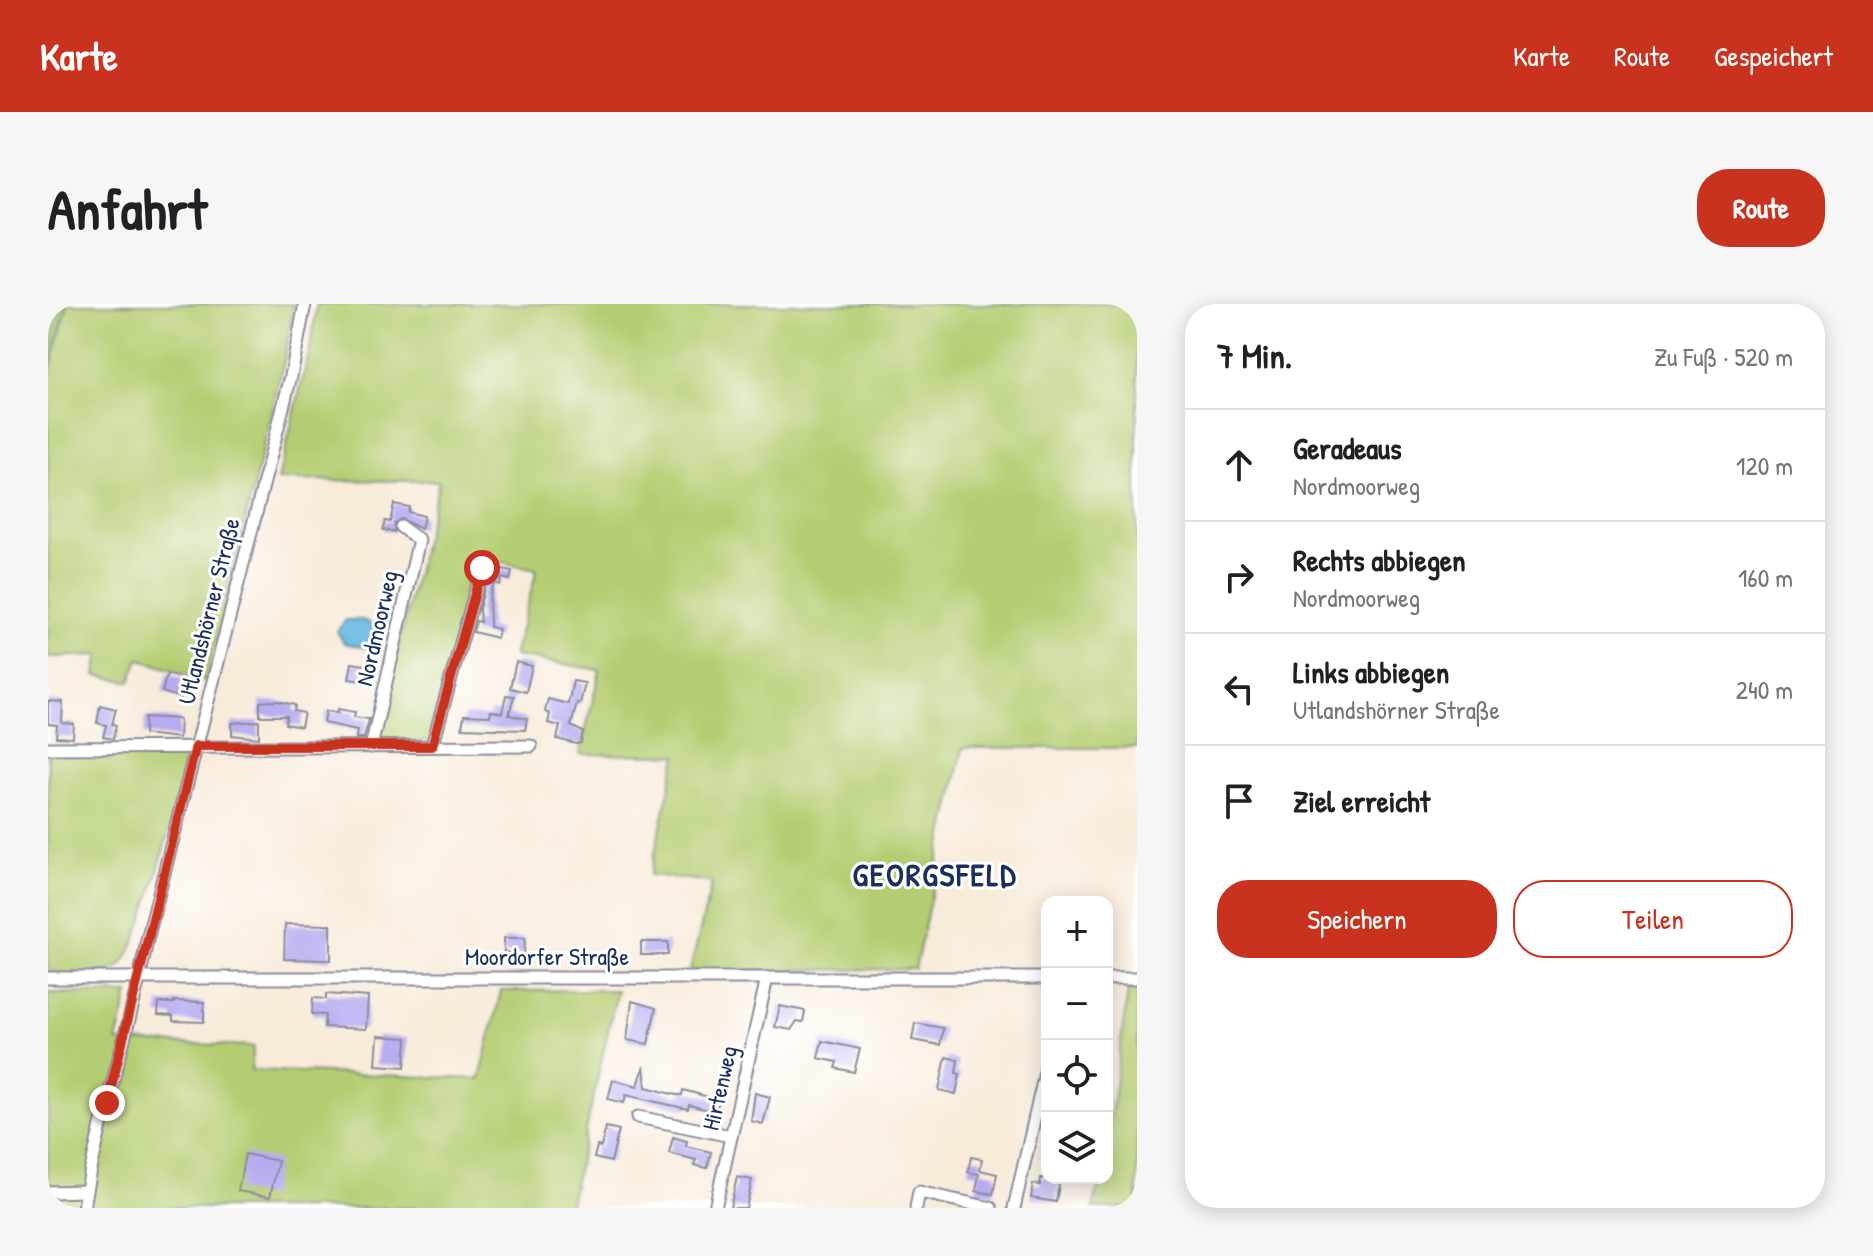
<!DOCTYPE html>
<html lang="de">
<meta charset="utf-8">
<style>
:root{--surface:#fff;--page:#f6f6f6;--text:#202124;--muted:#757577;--line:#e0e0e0;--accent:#c8321e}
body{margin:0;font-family:"Patrick Hand",sans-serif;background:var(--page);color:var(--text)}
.controls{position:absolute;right:24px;bottom:24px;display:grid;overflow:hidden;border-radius:16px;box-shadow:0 4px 20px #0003}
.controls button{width:72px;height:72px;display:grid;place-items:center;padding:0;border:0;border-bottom:2px solid var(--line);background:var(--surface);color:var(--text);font:40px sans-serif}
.stop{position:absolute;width:24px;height:24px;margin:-18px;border:6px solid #c8321e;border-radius:50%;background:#fff}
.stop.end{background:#c8321e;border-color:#fff;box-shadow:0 2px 8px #0008}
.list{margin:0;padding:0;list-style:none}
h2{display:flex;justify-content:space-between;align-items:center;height:104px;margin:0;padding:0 32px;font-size:34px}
h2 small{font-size:26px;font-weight:400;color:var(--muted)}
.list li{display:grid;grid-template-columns:52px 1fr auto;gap:24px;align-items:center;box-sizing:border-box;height:112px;padding:0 32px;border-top:2px solid var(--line)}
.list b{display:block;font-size:30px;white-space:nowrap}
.list p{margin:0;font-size:26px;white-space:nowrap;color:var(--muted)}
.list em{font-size:26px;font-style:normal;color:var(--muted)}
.actions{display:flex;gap:16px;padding:24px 32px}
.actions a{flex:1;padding:18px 0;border:2px solid var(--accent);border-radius:32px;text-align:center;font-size:28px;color:var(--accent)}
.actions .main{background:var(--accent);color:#fff}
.icon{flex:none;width:44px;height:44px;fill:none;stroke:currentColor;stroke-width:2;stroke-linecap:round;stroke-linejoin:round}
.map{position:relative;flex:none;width:1089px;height:904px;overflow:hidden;border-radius:32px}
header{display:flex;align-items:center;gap:48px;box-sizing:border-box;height:112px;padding:0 40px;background:var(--accent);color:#fff}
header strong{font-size:38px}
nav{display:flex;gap:44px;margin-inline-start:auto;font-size:28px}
.intro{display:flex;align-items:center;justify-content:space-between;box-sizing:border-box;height:192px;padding:0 48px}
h1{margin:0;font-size:56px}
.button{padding:20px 36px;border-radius:32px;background:var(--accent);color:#fff;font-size:28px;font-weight:700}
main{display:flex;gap:48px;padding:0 48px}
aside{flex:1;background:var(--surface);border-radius:32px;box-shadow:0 4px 20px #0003}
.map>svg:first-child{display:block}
.green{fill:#b5cd72;stroke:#687e68;stroke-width:2}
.forest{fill:#90b064;stroke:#567061;stroke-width:2}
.water{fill:#64b5df;stroke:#40729e;stroke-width:2}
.building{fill:#b7acf1}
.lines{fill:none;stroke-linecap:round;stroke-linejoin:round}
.minor-casing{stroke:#8a8d9c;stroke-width:15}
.minor{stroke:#fff;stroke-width:11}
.route{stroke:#c8321e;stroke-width:10}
.labels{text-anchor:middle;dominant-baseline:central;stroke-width:6;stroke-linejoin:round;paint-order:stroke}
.street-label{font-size:24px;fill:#1b2f5e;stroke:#fff}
.district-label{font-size:32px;font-weight:bold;letter-spacing:2px;fill:#1b2f5e;stroke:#fff}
</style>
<header>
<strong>Karte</strong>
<nav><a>Karte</a><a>Route</a><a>Gespeichert</a></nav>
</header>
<div class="intro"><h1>Anfahrt</h1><a class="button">Route</a></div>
<main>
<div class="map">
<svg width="1089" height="904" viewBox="0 0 1089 904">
<rect width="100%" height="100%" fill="#fff"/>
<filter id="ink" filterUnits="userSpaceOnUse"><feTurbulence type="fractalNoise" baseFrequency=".0125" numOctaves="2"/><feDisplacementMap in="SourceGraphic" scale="16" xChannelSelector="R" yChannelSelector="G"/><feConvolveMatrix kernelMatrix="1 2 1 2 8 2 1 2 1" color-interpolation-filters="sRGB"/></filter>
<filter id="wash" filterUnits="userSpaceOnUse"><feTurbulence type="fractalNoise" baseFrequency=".006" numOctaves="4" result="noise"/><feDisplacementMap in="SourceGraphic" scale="32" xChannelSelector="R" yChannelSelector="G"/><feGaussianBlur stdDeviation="1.8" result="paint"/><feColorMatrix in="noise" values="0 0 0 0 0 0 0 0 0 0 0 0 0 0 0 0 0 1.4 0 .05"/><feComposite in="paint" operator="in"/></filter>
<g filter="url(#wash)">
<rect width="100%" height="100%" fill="#f8ebda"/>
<g class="green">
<path d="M20,0H246L235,62L158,377L91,355L82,378L48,371L52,351L0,353V73Z"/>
<path d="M269,0H1089V444H915L867,665L642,667L664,578L602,571L629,451L532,450L552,366L466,352L489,265L442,256L443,246L434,247L383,437L326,440L391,177L230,176L262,45Z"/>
<path d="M0,449L140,450C131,484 93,655 68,665C49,673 20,668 0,668Z"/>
<path d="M1080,685H1089V904H1045L1052,874H1059V841Z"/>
<path d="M569,686L521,904H0V689L81,690L69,738L206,742L203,766L432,775L453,687Z"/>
</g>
<path class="forest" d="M0,0H20L0,73Z"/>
<path class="water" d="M298,316C304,316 313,315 318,317C332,323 328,337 319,344L296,339L289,327Z"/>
<g id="blocks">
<g class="building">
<path d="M346,200L361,203L360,208L376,212L373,225L353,215L346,219V228L335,226L337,217L342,218Z"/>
<path d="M442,262L464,267L462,276L454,274L452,281L447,279L444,284L441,296L442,318V323L451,325L449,334L425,328L428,317L432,318L431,305Z"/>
<path d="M468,358L484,362L478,388L462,384Z"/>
<path d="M304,359L324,362L322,378L301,375Z"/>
<path d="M119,370L138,375L133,394L114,388Z"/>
<path d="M525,377L537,379L532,400L529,399L523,422L535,428L533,439L528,440L509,435L512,422L500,419L502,410L497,408L500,395L520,400Z"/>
<path d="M458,391L466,392L461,411L479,415L477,426L414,424L416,411L442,412L443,407L454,409Z"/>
<path d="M0,397L15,398L14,419L26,420L25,434L8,433L9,421L0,420Z"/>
<path d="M229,397L247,401L246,407L256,409L253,423L237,420L239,412H212V398Z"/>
<path d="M52,401L68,405L64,420L68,421L65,435L55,433L58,421L49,419Z"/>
<path d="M290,405L307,408L306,413L321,415L316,434H308L309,426L276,419L278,407L290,409Z"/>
<path d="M97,413L132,415L131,434L96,430Z"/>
<path d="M211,417V434L184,431V419Z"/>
<path d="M237,620L283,621V656L236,655Z"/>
<path d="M456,634H477L476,651L456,648Z"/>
<rect x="593" y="638" width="27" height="13"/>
<path d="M278,690L320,693L318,725L276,723L277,711L264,710L265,694L278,695Z"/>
<path d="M126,697L156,698V718L125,717V712L110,711L111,699H126Z"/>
<path d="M584,697L608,704L600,740L579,736Z"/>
<path d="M732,702L757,707L755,718L749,717L743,726L727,723Z"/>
<path d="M867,719L895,724L892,741L864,736Z"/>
<path d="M330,732L359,734L357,763L328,761Z"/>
<path d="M774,737L812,745L806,768L787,764L789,758L770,754Z"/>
<path d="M898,753L910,756L908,769L912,770L908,790L891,786Z"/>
<path d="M596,762L598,783L628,791H634L635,786L671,796L668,808L641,801L640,805L578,791L576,799L560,795L565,776L590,782Z"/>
<path d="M707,789L722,793L715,820L703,817Z"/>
<path d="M558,823L571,826L563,858L546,854L549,842L553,843Z"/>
<path d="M625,833L639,837L638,842L663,848L659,864L646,861L648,856L621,849Z"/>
<path d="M197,850L230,857L222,893L190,887Z"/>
<path d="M923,853L934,855L932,866L949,870L945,890L928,887L931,870L920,868Z"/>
<path d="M689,873L704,876L698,904H682Z"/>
<path d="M993,874H1012L1008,898L983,894L985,880L992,881Z"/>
</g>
</g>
</g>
<g filter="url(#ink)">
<use href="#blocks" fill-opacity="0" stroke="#8a8d9c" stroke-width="2"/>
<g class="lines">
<defs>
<g id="minor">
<path d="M384,442L434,264"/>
<path d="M323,443L371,236L353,223"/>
<path d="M0,444L483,442"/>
<path d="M0,674H999"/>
<path d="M1059,674H1089"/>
<path d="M590,813L683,832"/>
<path d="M0,888L38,887"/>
<path d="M36,904C50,813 83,726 99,636L243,72L257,0"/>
<path d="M667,904L719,674"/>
<path d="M868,904L871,888L943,904"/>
<path d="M966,904L999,760"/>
</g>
</defs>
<use href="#minor" class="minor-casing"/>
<use href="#minor" class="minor"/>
</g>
</g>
<g class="lines" filter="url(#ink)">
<path class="route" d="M59,799L148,442H384L434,264"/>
</g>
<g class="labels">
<g class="street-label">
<text transform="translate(160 307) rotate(-76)">Utlandshörner Straße</text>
<text transform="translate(328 324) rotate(-77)">Nordmoorweg</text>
<text x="499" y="652">Moordorfer Straße</text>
<text transform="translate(671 784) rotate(-77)">Hirtenweg</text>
</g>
<g class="district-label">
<text x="887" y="570">GEORGSFELD</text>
</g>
</g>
</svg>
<div class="controls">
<button>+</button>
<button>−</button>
<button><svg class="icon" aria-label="locate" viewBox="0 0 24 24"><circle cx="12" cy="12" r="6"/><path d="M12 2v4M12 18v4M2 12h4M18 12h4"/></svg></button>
<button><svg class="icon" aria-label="layers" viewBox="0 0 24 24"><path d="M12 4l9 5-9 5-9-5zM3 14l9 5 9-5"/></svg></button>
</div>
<div class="stop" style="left:434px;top:264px"></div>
<div class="stop end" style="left:59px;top:799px"></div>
</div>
<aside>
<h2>7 Min.<small>Zu Fuß · 520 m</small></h2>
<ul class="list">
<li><svg class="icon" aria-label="ahead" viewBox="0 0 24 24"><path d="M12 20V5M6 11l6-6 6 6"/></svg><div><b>Geradeaus</b><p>Nordmoorweg</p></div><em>120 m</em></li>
<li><svg class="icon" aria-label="right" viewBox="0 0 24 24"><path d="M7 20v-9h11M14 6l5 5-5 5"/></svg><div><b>Rechts abbiegen</b><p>Nordmoorweg</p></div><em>160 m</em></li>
<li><svg class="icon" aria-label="left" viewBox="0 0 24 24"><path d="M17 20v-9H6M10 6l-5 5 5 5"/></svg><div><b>Links abbiegen</b><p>Utlandshörner Straße</p></div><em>240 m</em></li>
<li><svg class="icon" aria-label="arrive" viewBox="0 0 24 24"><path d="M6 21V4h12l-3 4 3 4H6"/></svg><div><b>Ziel erreicht</b></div></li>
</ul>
<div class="actions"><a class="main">Speichern</a><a>Teilen</a></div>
</aside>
</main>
